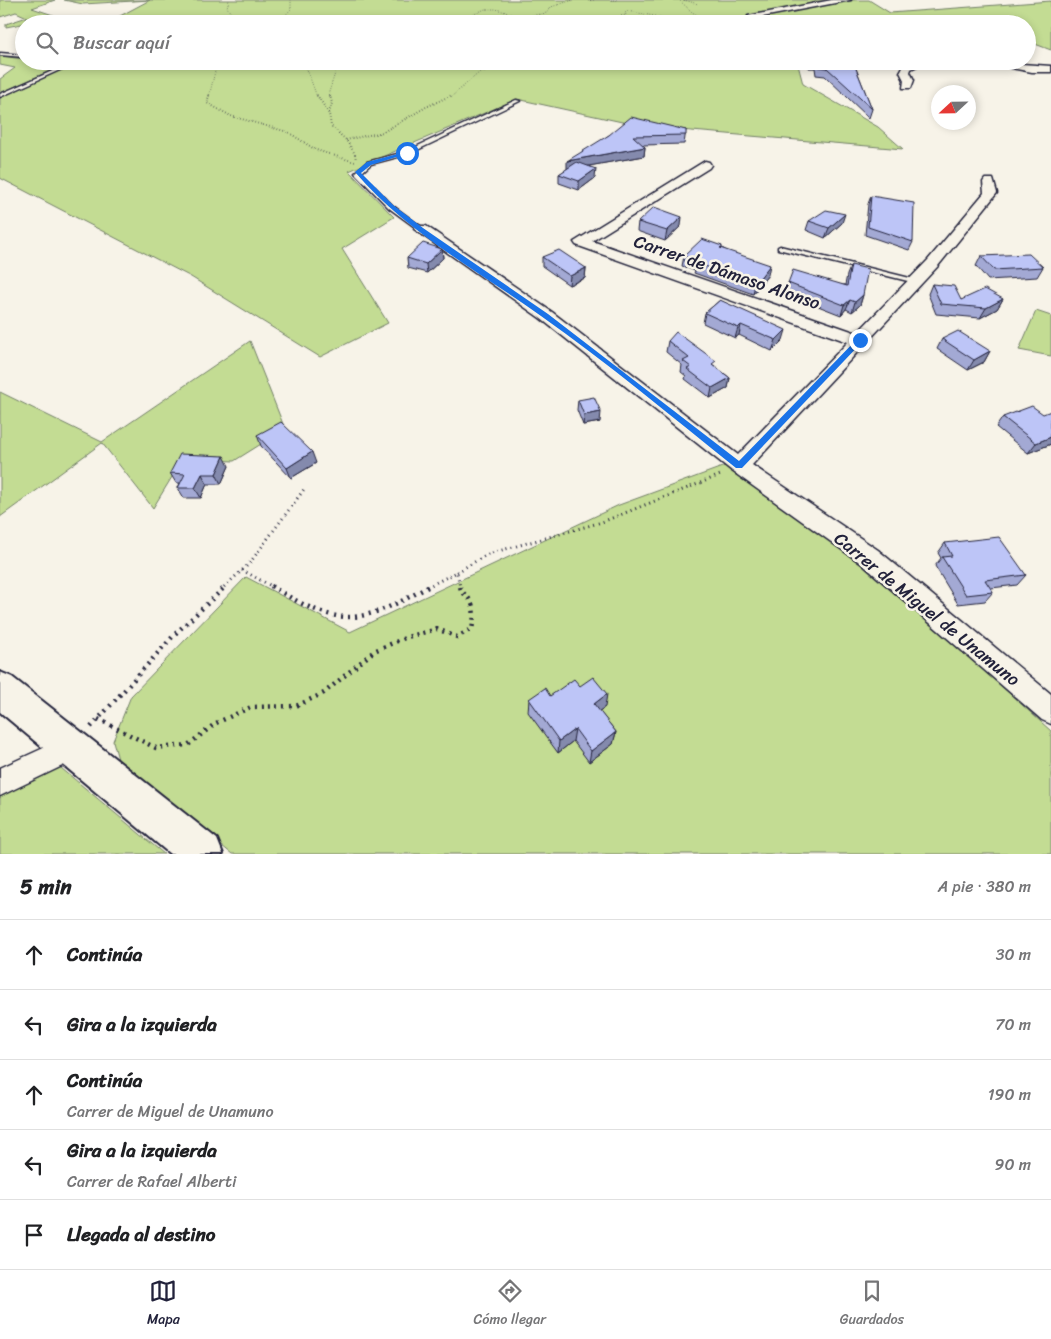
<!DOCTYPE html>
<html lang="es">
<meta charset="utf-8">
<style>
:root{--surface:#fff;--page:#f6f6f6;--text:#202124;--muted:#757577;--line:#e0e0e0;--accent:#22223b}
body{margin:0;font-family:Sriracha,sans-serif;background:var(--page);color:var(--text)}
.compass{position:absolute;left:931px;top:85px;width:45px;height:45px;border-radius:50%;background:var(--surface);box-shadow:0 2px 8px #0003;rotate:248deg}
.stop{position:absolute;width:15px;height:15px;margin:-11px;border:4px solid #1a73e8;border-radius:50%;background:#fff}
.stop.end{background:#1a73e8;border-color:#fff;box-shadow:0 1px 5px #0008}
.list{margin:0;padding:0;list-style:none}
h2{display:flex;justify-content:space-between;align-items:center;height:65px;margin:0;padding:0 20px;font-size:21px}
h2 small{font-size:16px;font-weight:400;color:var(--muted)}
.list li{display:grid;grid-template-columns:32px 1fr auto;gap:15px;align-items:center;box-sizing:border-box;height:70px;padding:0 20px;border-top:1px solid var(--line)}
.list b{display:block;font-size:19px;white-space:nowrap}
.list p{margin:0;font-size:16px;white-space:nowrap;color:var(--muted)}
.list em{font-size:16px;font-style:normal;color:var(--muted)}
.icon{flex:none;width:28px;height:28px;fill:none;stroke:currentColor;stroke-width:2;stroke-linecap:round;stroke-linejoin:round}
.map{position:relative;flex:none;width:1051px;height:854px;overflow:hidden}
.search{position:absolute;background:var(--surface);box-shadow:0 2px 8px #0003;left:15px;right:15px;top:15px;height:55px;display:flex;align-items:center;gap:12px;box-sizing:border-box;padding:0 18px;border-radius:28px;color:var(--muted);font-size:19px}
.sheet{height:415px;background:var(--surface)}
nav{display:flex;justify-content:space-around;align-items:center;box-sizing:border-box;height:70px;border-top:1px solid var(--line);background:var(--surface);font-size:14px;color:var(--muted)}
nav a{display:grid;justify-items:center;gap:2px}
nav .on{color:var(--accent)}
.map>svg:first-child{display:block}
.green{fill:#c3dc93;stroke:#727f67}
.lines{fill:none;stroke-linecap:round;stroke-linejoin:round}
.lane-casing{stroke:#22223b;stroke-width:3}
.street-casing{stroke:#22223b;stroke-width:3}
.secondary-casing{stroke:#22223b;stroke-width:4}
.path-far3{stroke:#22223b;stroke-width:1;stroke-dasharray:0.5 2;stroke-linecap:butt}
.path-far2{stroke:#22223b;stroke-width:2;stroke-dasharray:0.5 2.5;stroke-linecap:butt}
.path-far1{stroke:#22223b;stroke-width:3;stroke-dasharray:1 4;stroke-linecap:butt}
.path{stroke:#22223b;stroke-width:4.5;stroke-dasharray:2 5;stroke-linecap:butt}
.lane{fill:#f7f3e8;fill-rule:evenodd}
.street{fill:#f7f3e8;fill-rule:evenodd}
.secondary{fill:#f7f3e8;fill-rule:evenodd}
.wall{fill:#a3a9d4;stroke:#22223b}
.shaded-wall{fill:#848aad;stroke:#22223b}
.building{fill:#bdc5f7;stroke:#22223b}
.route{fill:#1a73e8}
.labels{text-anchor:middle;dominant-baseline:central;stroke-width:5;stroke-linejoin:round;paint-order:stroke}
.street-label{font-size:18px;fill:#22223b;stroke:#f7f3e8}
</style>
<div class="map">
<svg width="1051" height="854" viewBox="0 0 1051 854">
<rect width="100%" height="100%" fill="#f7f3e8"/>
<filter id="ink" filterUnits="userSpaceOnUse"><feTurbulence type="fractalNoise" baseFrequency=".02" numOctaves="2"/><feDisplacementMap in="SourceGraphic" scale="10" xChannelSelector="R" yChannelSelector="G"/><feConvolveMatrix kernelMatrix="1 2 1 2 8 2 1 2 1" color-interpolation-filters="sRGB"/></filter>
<g filter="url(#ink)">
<g class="green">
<path d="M0,0H55L32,8L62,18L67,24L37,21L6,27V24L27,17L16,12L0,17Z"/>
<path d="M64,0H869L890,13L1051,1V50L1027,41V24H105L150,0L83,4Z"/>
<path d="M0,56L24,59V61L59,62L63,65L0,93V79L15,68L0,65Z"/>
<path d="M80,61H797L803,84L878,127L903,149L645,127L517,99L349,171L394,217L342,249L388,323L320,357L191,277L0,178V98Z"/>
<path d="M1036,311L1051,316V356L1019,350Z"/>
<path d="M250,341L285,429L234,461L183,459L153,508L102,443L0,517V392L102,442Z"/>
<path d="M725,466L861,559L1051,731V854H232L119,763L113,741L131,696L246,577L350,632L619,505Z"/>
<path d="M55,763L164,854H0V788Z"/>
</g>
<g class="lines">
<defs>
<g id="lane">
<path d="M0,53L24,55V57L0,55Z"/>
<path d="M64,61H69L71,65L0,97V94L66,65Z"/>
<path d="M516,100L520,101L409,154L371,164L361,173L393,206L423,228V230H419L389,208L355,173L367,162L405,152Z"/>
<path d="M780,246L918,280L920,281L916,283L778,249V247Z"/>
</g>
<g id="street">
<path d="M832,0H851L752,19L748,16Z"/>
<path d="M913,61H927L911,69L910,72L914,80L911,88H903L904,80L900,72L904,65Z"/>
<path d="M975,61L1051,66V72H1032Z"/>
<path d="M705,161L709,162L711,165L709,168L592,241L857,333L928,260L984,193L983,182L985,179H993L997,193L938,266L752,465L878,550L1051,694V724L1042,720L862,564L732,471L540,318L414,229L416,226H426L552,312L738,455L848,342L576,245L574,242Z"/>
<path d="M72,735L81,739L85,748L81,757L0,796V768Z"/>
</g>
<path id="secondary" d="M0,672L12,677L217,839L223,854H170L0,712Z"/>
</defs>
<use href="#lane" class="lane-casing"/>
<use href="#street" class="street-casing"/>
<use href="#secondary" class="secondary-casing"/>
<g class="path-far3">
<path d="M611,0H618"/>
<path d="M684,0L698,4"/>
<path d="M588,1L594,0"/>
<path d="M226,24L233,17L227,7L229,0"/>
<path d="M286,24L281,20L291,9V0"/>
<path d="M453,24L485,9H496L521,17L547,13L551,7L573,0"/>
<path d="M623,24L620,16L626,15L625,13L628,11L680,21H708L692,12L679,0"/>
<path d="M304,61L317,97"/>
<path d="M305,63L314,61"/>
<path d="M209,97L216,67L214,61"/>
<path d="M330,97L329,92L339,61"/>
<path d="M451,97L480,72L504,68L506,66L503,61"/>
</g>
<g class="path-far2">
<path d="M209,95L207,103L231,116L288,132L316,150L355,162"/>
<path d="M317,95L329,114L331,126L346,140L355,154L356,160"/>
<path d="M329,113L332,103L330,95"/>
<path d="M346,140L383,132L426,107L452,95"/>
</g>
<g class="path-far1">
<path d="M242,570L273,587"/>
<path d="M457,572L488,554L602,522L723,474"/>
<path d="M224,587L249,564L305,488"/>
<path d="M427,587L457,572L460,587"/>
</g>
<g class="path">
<path d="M271,586C293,599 320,616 346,617C374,618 405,599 430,586"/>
<path d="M98,719L156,748L188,745L216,723L251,707L296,706L324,693L374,651L407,637L437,629L457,637L472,629C474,620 475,607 470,600C466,594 461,593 460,586"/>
<path d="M91,727L175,634L226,586"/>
</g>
<use href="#lane" class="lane"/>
<use href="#street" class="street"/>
<use href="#secondary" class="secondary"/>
</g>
<g class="wall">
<path d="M807,61H853L872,109L869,118L825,76L816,75L815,68H809Z"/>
<path d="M686,130L684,144L642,145L645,147L644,156L588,166L595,178L579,190L559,183V174L567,169L609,135Z"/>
<path d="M871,196L913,242L909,250L865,235L868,204Z"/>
<path d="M809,221L842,223L825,238L806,230Z"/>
<path d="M638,222L681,226L665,241L637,231Z"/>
<path d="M722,246V248L768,275L753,294L694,273L695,271L682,266L684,256Z"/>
<path d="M442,249L443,258L427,273L408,268L407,258Z"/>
<path d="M981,256L1043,267L1037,277L988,280L976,266Z"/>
<path d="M542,257L586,268L585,278L569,285L542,266Z"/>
<path d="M851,265L863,295L860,305L852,312L846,309L841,315L785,293L788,283L845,285L847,275Z"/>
<path d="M932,284L961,300L1003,299L997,309L980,318L936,314L928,294Z"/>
<path d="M720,300L783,340L772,351L739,335L735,338L703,323L705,313Z"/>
<path d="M942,339L990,351L984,362L968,370L937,349Z"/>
<path d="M668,341L715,366L730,378L728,388L710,398L685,379L686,376L681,372L682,365L666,352Z"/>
<path d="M578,400L600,422L583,425L577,410Z"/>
<path d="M1003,417L1051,444L1028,453L996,427Z"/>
<path d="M257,435L316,463L291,478L261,446Z"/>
<path d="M229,466L221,484H207L201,498H184L178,488L180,483H176L170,473Z"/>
<path d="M945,543L1026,575L1017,585L991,588L993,592L985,601L958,604L935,566L941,558L938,553Z"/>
<path d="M580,686L605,707L599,711L616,732L613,744L589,762L573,741L558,753L528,712L529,699L550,696Z"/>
</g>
<g class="shaded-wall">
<path d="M645,147L644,156L567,170V161Z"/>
<path d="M596,169L595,178L579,190V181Z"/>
<path d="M845,214L842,223L825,238L829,228Z"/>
<path d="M682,217L681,226L665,241L667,231Z"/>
<path d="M442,249L443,258L427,273L426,264Z"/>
<path d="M770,265L768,275L753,294L755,284Z"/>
<path d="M586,268L585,278L569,285L570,276Z"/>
<path d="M863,295L860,305L852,312L855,302Z"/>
<path d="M1003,299L997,309L980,318L986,308Z"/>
<path d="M850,300L846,309L841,315L844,305Z"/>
<path d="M741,325L739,335L735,338L738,328Z"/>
<path d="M786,330L783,340L772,351L776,340Z"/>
<path d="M990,351L984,362L968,370L974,360Z"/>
<path d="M730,378L728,388L710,398L712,388Z"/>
<path d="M601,412L600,422L583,425L584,415Z"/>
<path d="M1051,437V444L1028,453L1036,443Z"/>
<path d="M312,452L316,463L291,478L287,468Z"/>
<path d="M224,456L229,466L221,484L216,474Z"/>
<path d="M202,474L207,484L201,498L195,488Z"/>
<path d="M607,694L605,707L592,716L594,704Z"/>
<path d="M575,729L573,741L558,753L559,741Z"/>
<path d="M616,732L613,744L589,762L591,751Z"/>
</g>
<g class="building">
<path d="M976,21L979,24H943L940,22Z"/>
<path d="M817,61H853L872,109L827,68L819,67Z"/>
<path d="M631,117L686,130V135L633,136L645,147L567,161L609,135Z"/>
<path d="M577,162L596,169L579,181L559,174Z"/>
<path d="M871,196L914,203L913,242L868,227Z"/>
<path d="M654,207L682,217L667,231L638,222Z"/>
<path d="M826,210L845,214L829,228L809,221Z"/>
<path d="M702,239L722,246L720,248L770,265L755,284L696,263L698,261L684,256Z"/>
<path d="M423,243L442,249L426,264L407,258Z"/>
<path d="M559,250L586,268L570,276L542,257Z"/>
<path d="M1029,254L1043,267L994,270L981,256Z"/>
<path d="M851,265L868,269L863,295L855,302L850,300L844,305L788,283L793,270L847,286Z"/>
<path d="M932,284L954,286L961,300L985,289L1003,299L986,308L941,304Z"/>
<path d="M720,300L786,330L776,340L741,325L738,328L705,313Z"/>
<path d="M958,331L990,351L974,360L942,339Z"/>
<path d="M676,332L716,361L712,364L730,378L712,388L687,369L691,367L683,361L689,358L668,341Z"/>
<path d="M594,397L601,412L584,415L578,400Z"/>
<path d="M1032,406L1043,414L1051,411V437L1036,443L1003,417Z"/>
<path d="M281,422L312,452L287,468L257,435Z"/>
<path d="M180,454L224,456L216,474H202L195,488H178L185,474L170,473Z"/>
<path d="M999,537L1026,575L985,580L993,592L966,595L942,557L952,556L945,543Z"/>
<path d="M593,677L607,694L594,704L616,732L591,751L575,729L559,741L529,699L545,688L550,696L574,679L580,686Z"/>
</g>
</g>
<path class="route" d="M405,152L409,153L371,165L361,173L393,205L423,228L548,314L739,461L858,338L864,340L742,468H736C672,417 608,363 541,316C478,271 406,232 355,172L367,162Z"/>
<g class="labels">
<g class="street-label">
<text transform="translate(727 272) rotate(19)">Carrer de Dámaso Alonso</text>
<text transform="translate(927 609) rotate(39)">Carrer de Miguel de Unamuno</text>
</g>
</g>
</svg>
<svg class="compass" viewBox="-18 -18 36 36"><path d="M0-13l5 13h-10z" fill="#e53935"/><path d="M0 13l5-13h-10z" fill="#757577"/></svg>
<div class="stop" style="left:407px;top:153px"></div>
<div class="stop end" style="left:860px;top:340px"></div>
<div class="search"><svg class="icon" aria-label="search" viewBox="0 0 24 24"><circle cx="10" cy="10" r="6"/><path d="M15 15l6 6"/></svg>Buscar aquí</div>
</div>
<section class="sheet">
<h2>5 min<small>A pie · 380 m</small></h2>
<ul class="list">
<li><svg class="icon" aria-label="ahead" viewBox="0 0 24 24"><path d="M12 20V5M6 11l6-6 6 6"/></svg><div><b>Continúa</b></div><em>30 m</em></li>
<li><svg class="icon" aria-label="left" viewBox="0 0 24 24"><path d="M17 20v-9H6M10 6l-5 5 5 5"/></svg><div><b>Gira a la izquierda</b></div><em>70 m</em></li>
<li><svg class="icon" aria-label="ahead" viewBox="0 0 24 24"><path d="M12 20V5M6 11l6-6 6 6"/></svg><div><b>Continúa</b><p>Carrer de Miguel de Unamuno</p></div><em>190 m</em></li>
<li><svg class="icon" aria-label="left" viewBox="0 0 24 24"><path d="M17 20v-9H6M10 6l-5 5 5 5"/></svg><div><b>Gira a la izquierda</b><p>Carrer de Rafael Alberti</p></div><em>90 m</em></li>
<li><svg class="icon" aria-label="arrive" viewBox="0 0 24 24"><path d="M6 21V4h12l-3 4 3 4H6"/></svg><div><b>Llegada al destino</b></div></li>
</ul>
</section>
<nav>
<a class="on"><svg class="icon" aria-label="map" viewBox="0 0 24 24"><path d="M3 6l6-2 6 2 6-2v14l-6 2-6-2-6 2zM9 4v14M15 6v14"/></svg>Mapa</a>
<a><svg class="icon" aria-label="directions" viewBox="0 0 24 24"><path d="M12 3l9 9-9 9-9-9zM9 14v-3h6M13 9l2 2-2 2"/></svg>Cómo llegar</a>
<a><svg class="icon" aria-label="saved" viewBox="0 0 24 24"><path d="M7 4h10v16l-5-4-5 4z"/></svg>Guardados</a>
</nav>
